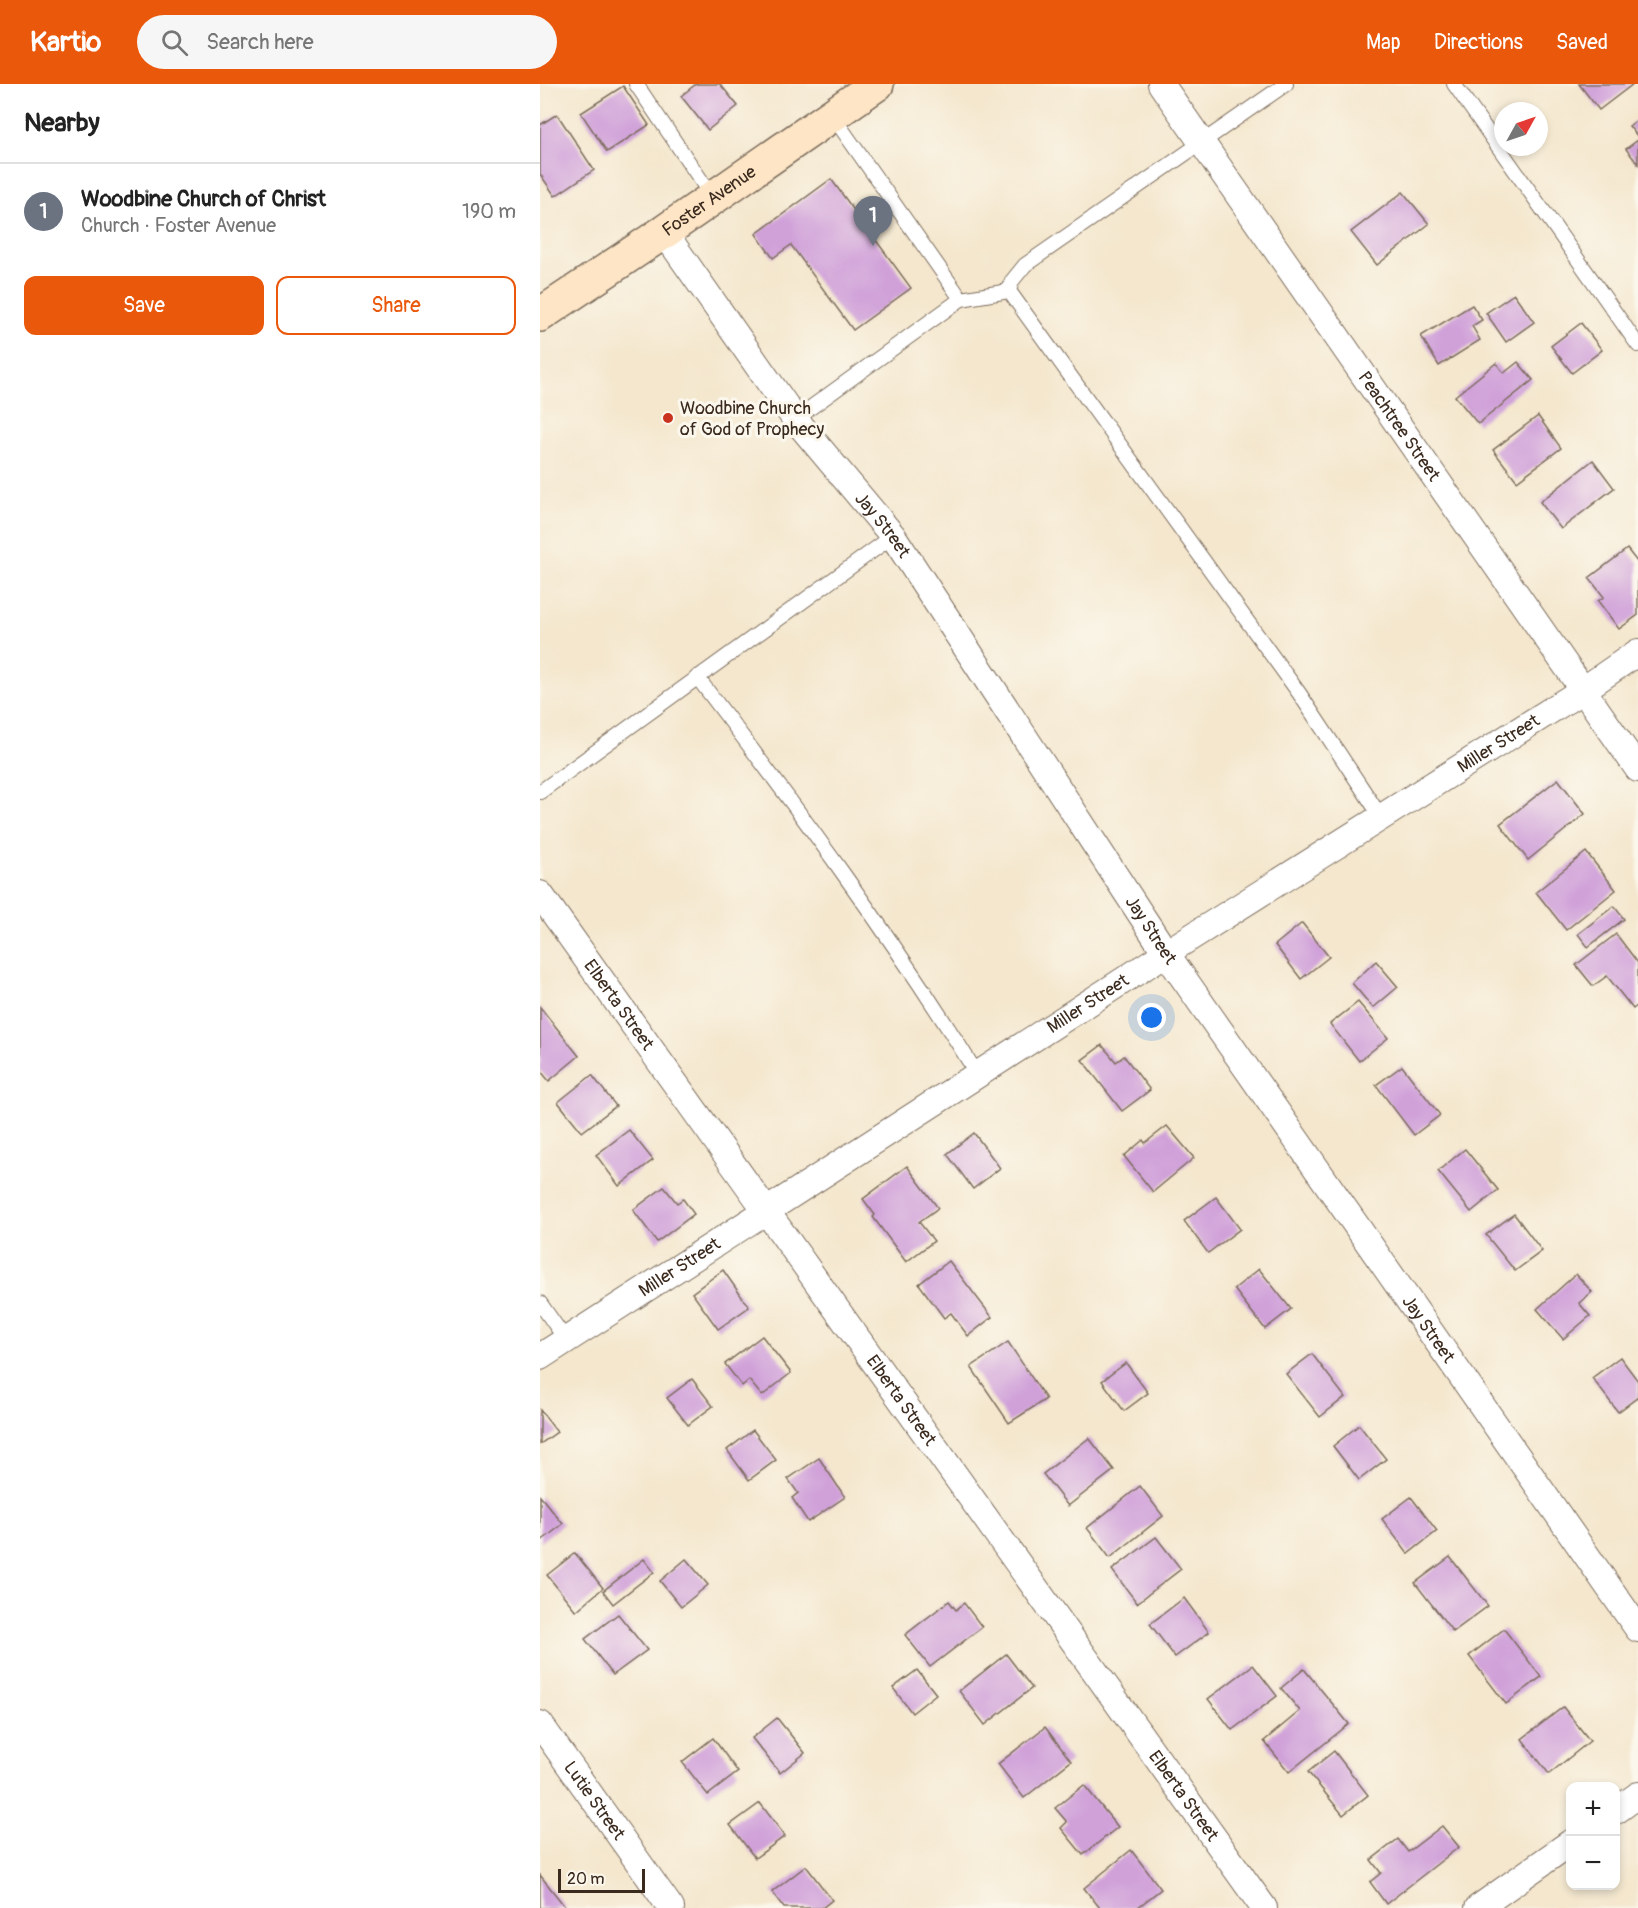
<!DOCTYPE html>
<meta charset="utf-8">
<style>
:root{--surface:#fff;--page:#f6f6f6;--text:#222;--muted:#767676;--line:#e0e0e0;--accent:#ea580c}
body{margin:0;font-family:Pangolin,sans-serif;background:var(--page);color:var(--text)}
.controls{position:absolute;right:18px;bottom:18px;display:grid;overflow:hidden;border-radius:12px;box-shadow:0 3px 9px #0003}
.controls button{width:54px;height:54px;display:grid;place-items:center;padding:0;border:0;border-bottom:2px solid var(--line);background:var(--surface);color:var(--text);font:30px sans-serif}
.compass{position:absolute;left:954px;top:18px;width:54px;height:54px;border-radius:50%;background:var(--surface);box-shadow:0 3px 9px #0003;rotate:50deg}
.scale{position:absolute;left:18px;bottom:15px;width:87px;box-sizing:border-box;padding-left:6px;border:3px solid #3b2a1e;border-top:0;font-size:16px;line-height:21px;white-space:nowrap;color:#3b2a1e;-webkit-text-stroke:4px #fbf7ec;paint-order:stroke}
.you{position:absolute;left:612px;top:934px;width:21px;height:21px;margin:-15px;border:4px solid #fff;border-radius:50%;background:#1a73e8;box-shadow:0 0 0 9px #1a73e833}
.badge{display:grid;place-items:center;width:39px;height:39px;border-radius:50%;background:var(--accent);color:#fff;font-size:20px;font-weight:700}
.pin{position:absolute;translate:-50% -50px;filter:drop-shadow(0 2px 3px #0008)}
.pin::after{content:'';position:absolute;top:32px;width:21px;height:18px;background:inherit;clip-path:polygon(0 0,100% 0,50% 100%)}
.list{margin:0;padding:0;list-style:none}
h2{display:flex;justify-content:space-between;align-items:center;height:78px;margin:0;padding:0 24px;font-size:26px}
h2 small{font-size:20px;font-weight:400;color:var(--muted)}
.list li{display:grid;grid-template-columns:39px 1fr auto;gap:18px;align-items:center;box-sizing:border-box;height:96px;padding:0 24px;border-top:2px solid var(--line)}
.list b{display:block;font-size:22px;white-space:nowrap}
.list p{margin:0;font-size:20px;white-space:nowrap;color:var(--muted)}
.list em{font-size:20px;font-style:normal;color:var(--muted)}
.actions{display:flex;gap:12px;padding:18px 24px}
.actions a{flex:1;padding:14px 0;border:2px solid var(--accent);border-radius:12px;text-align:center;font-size:21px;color:var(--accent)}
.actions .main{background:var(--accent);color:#fff}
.icon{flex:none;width:33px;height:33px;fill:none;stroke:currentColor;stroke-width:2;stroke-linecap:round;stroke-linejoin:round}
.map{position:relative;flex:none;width:1098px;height:1824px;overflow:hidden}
header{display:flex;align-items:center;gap:36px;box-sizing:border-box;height:84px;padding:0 30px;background:var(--accent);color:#fff}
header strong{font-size:28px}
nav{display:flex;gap:33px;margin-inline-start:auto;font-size:21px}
.search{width:420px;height:54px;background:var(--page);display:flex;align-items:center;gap:15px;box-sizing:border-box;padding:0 21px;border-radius:33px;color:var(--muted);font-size:22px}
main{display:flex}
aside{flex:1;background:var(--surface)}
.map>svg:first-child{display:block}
.building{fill:#d0a1d9}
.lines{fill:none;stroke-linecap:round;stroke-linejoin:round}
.lane-casing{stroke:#7c6c5c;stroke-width:16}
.street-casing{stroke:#7c6c5c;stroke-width:28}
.secondary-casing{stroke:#7c6c5c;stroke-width:36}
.lane{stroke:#fff;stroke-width:14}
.street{stroke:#fff;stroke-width:26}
.secondary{stroke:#fde5c5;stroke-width:33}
.poi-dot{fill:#c8321e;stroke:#fbf7ec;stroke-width:2}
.labels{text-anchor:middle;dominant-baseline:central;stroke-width:6;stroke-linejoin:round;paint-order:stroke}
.street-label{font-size:18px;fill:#3b2a1e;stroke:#fbf7ec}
.poi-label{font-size:18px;fill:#3b2a1e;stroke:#fbf7ec;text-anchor:start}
</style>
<header>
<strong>Kartio</strong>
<div class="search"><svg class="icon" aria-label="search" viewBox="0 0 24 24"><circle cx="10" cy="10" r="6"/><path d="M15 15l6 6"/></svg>Search here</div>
<nav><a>Map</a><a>Directions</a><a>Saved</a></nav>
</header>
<main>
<aside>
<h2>Nearby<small></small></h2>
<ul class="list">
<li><span class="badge" style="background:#6b7280">1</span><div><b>Woodbine Church of Christ</b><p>Church · Foster Avenue</p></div><em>190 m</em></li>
</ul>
<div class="actions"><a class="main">Save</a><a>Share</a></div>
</aside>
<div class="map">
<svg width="1098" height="1824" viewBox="0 0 1098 1824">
<rect width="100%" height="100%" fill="#fbf7ec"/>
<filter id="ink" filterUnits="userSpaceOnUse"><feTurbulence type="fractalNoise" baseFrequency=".0167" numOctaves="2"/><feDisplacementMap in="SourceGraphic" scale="12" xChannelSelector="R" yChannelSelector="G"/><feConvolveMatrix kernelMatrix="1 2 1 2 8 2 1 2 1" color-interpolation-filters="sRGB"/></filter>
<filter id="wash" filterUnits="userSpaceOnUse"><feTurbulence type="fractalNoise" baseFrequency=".008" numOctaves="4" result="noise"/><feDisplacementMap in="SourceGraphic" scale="24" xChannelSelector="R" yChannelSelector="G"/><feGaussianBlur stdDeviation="1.35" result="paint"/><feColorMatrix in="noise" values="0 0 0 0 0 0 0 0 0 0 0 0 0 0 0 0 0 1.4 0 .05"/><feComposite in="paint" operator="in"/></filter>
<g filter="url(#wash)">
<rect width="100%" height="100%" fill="#f4e7ce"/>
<g id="blocks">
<g class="building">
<path d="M156,0H180L198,22L168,46L141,12Z"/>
<path d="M1039,0H1093L1059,26Z"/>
<path d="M83,2L109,41L67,68L41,29Z"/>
<path d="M17,30L54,86L15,112L0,90V41Z"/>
<path d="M1098,35V53L1089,42Z"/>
<path d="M1098,56V80L1086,65Z"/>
<path d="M291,95L371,204L313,246L251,161L233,174L216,150Z"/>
<path d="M863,108L889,140L837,181L811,148Z"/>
<path d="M974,210L994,238L966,258L946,229Z"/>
<path d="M932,221L942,236L932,242L940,256L899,282L881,252Z"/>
<path d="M1041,239L1062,266L1032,289L1011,262Z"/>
<path d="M978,278L993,296L938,340L915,312L956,279L964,289Z"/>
<path d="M998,332L1021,364L977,397L953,366Z"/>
<path d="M1053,376L1074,404L1021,445L1000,418Z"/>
<path d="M1087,465L1098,479V531L1079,545L1058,517L1064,513L1049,494Z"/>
<path d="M1018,695L1045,730L988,776L960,740Z"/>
<path d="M1046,768L1076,806L1026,846L996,808Z"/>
<path d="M1074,822L1084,835L1048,863L1038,850Z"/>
<path d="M762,839L789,873L761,895L735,861Z"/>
<path d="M1076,850L1098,879V921L1093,925L1067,892L1053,902L1036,881Z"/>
<path d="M836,877L858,903L833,924L812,899Z"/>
<path d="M818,918L848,954L819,977L790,940Z"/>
<path d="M0,923L39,972L9,997L0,986Z"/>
<path d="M562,961L576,978L584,972L610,1006L582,1027L542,976Z"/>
<path d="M862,982L900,1031L874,1051L836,1001Z"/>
<path d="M52,991L76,1022L42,1048L18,1018Z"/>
<path d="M627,1042L654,1074L613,1108L584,1072L603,1056L605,1059Z"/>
<path d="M89,1046L113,1076L79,1102L56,1071Z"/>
<path d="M434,1049L460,1084L433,1105L407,1070Z"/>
<path d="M925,1065L958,1106L931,1128L898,1087Z"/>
<path d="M367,1082L398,1124L379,1138L394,1157L366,1178L333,1133L335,1131L323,1115Z"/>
<path d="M124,1103L137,1119L143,1115L154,1130L117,1158L93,1126Z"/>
<path d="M676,1113L700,1145L668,1169L644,1137Z"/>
<path d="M974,1130L1002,1167L975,1187L946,1151Z"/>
<path d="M409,1177L452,1233L428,1252L411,1229L404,1234L379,1200Z"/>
<path d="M719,1185L751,1225L725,1245L694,1205Z"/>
<path d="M183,1186L209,1223L178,1245L152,1209Z"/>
<path d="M1036,1190L1052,1208L1039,1219L1050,1232L1023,1255L997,1225Z"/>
<path d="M222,1252L251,1289L222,1312L209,1296L202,1302L185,1280Z"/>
<path d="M468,1258L506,1315L469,1339L431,1283Z"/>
<path d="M772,1270L805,1313L780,1333L746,1290Z"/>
<path d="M1080,1273L1098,1297V1313L1078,1328L1052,1294Z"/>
<path d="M586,1279L608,1309L584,1327L562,1297Z"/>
<path d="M152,1295L173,1322L148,1341L127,1314Z"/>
<path d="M0,1326L17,1348L0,1360Z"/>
<path d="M819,1341L846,1375L819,1396L793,1362Z"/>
<path d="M213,1346L236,1376L209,1396L187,1366Z"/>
<path d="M549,1354L574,1386L528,1422L503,1390Z"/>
<path d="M279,1374L305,1413L268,1438L252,1414L258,1409L248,1395Z"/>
<path d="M600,1402L623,1432L570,1474L547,1444Z"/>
<path d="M0,1412L23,1440L0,1458Z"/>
<path d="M871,1413L897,1447L868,1470L842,1435Z"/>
<path d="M616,1453L641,1485L597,1519L572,1486Z"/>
<path d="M35,1469L63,1504L36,1527L7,1491Z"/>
<path d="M910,1473L948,1522L913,1548L875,1499Z"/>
<path d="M104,1475L114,1488L73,1520L63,1507Z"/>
<path d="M146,1475L168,1501L141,1523L120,1497Z"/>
<path d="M644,1514L669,1548L635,1573L610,1540Z"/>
<path d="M409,1517L416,1526L424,1519L442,1543L390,1583L365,1551Z"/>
<path d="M78,1530L107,1566L73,1591L45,1555Z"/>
<path d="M964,1545L1001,1593L966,1620L929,1572Z"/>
<path d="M466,1570L492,1604L445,1641L419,1607Z"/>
<path d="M713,1581L737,1612L692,1646L668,1615Z"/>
<path d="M764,1585L809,1640L749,1688L724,1657L760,1627L741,1604Z"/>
<path d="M377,1586L396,1610L372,1629L353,1604Z"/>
<path d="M1023,1623L1050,1657L1009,1690L982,1655Z"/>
<path d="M237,1634L265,1669L240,1689L212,1654Z"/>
<path d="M505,1643L531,1677L484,1714L458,1680Z"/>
<path d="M173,1654L198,1688L168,1711L142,1678Z"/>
<path d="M794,1667L828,1711L803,1731L768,1688Z"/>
<path d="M544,1701L578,1743L543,1771L521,1744L527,1738L515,1724Z"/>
<path d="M220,1719L245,1752L215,1774L190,1741Z"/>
<path d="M902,1742L919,1763L846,1820L830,1798L841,1789L831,1776L858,1755L868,1768Z"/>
<path d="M591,1766L621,1805L597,1824H560L544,1804Z"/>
<path d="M266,1782L292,1816L282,1824H244L232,1808Z"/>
<path d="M0,1791L26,1824H0Z"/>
</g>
</g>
</g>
<g filter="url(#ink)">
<use href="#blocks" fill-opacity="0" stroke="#7c6c5c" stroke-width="1.5"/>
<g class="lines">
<defs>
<g id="lane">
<path d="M96,0L173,114"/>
<path d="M746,0L485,181L472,197L469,207L759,609L841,733"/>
<path d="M914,0L1098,261"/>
<path d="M421,215L469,207"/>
<path d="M255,335L421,215L292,31"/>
<path d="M157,593C255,721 352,852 437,990"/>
<path d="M0,708L353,452"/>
<path d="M0,1219L26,1256"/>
</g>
<g id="street">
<path id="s1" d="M621,0L1098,685"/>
<path id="s2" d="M124,148L255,335L353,452L626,869L1098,1545"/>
<path id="s3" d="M0,810L724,1824"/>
<path id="s4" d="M0,1273L626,869L1043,606L1098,568"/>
<path id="s5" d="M0,1640L131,1824"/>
<path d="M1076,1727L1098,1711"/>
<path d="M938,1824L1030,1759"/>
</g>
<g id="secondary">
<path id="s6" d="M0,231L124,148L337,0"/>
</g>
</defs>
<use href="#lane" class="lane-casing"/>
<use href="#street" class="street-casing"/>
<use href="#secondary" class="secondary-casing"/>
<use href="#lane" class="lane"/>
<use href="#street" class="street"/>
<use href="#secondary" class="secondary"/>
</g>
</g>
<circle class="poi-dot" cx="128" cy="334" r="6"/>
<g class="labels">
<g class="street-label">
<text stroke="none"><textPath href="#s6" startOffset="204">Foster Avenue</textPath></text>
<text stroke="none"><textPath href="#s1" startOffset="417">Peachtree Street</textPath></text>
<text stroke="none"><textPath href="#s2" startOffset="366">Jay Street</textPath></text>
<text stroke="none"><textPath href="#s4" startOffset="1138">Miller Street</textPath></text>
<text stroke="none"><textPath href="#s2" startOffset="852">Jay Street</textPath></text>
<text stroke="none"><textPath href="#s4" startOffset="652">Miller Street</textPath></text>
<text stroke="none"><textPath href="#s3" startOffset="136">Elberta Street</textPath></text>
<text stroke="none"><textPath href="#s4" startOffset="166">Miller Street</textPath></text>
<text stroke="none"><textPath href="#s2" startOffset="1338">Jay Street</textPath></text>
<text stroke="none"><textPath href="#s3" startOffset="622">Elberta Street</textPath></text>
<text stroke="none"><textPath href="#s3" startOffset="1108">Elberta Street</textPath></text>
<text stroke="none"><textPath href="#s5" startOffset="94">Lutie Street</textPath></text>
</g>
<g class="poi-label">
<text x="140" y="324">Woodbine Church<tspan x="140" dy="21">of God of Prophecy</tspan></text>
</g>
</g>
</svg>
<div class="controls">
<button>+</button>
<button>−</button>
</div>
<svg class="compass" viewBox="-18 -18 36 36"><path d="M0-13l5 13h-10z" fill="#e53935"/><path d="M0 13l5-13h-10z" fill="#767676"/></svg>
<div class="scale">20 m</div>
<div class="you"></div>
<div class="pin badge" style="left:333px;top:162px;background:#6b7280">1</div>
</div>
</main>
